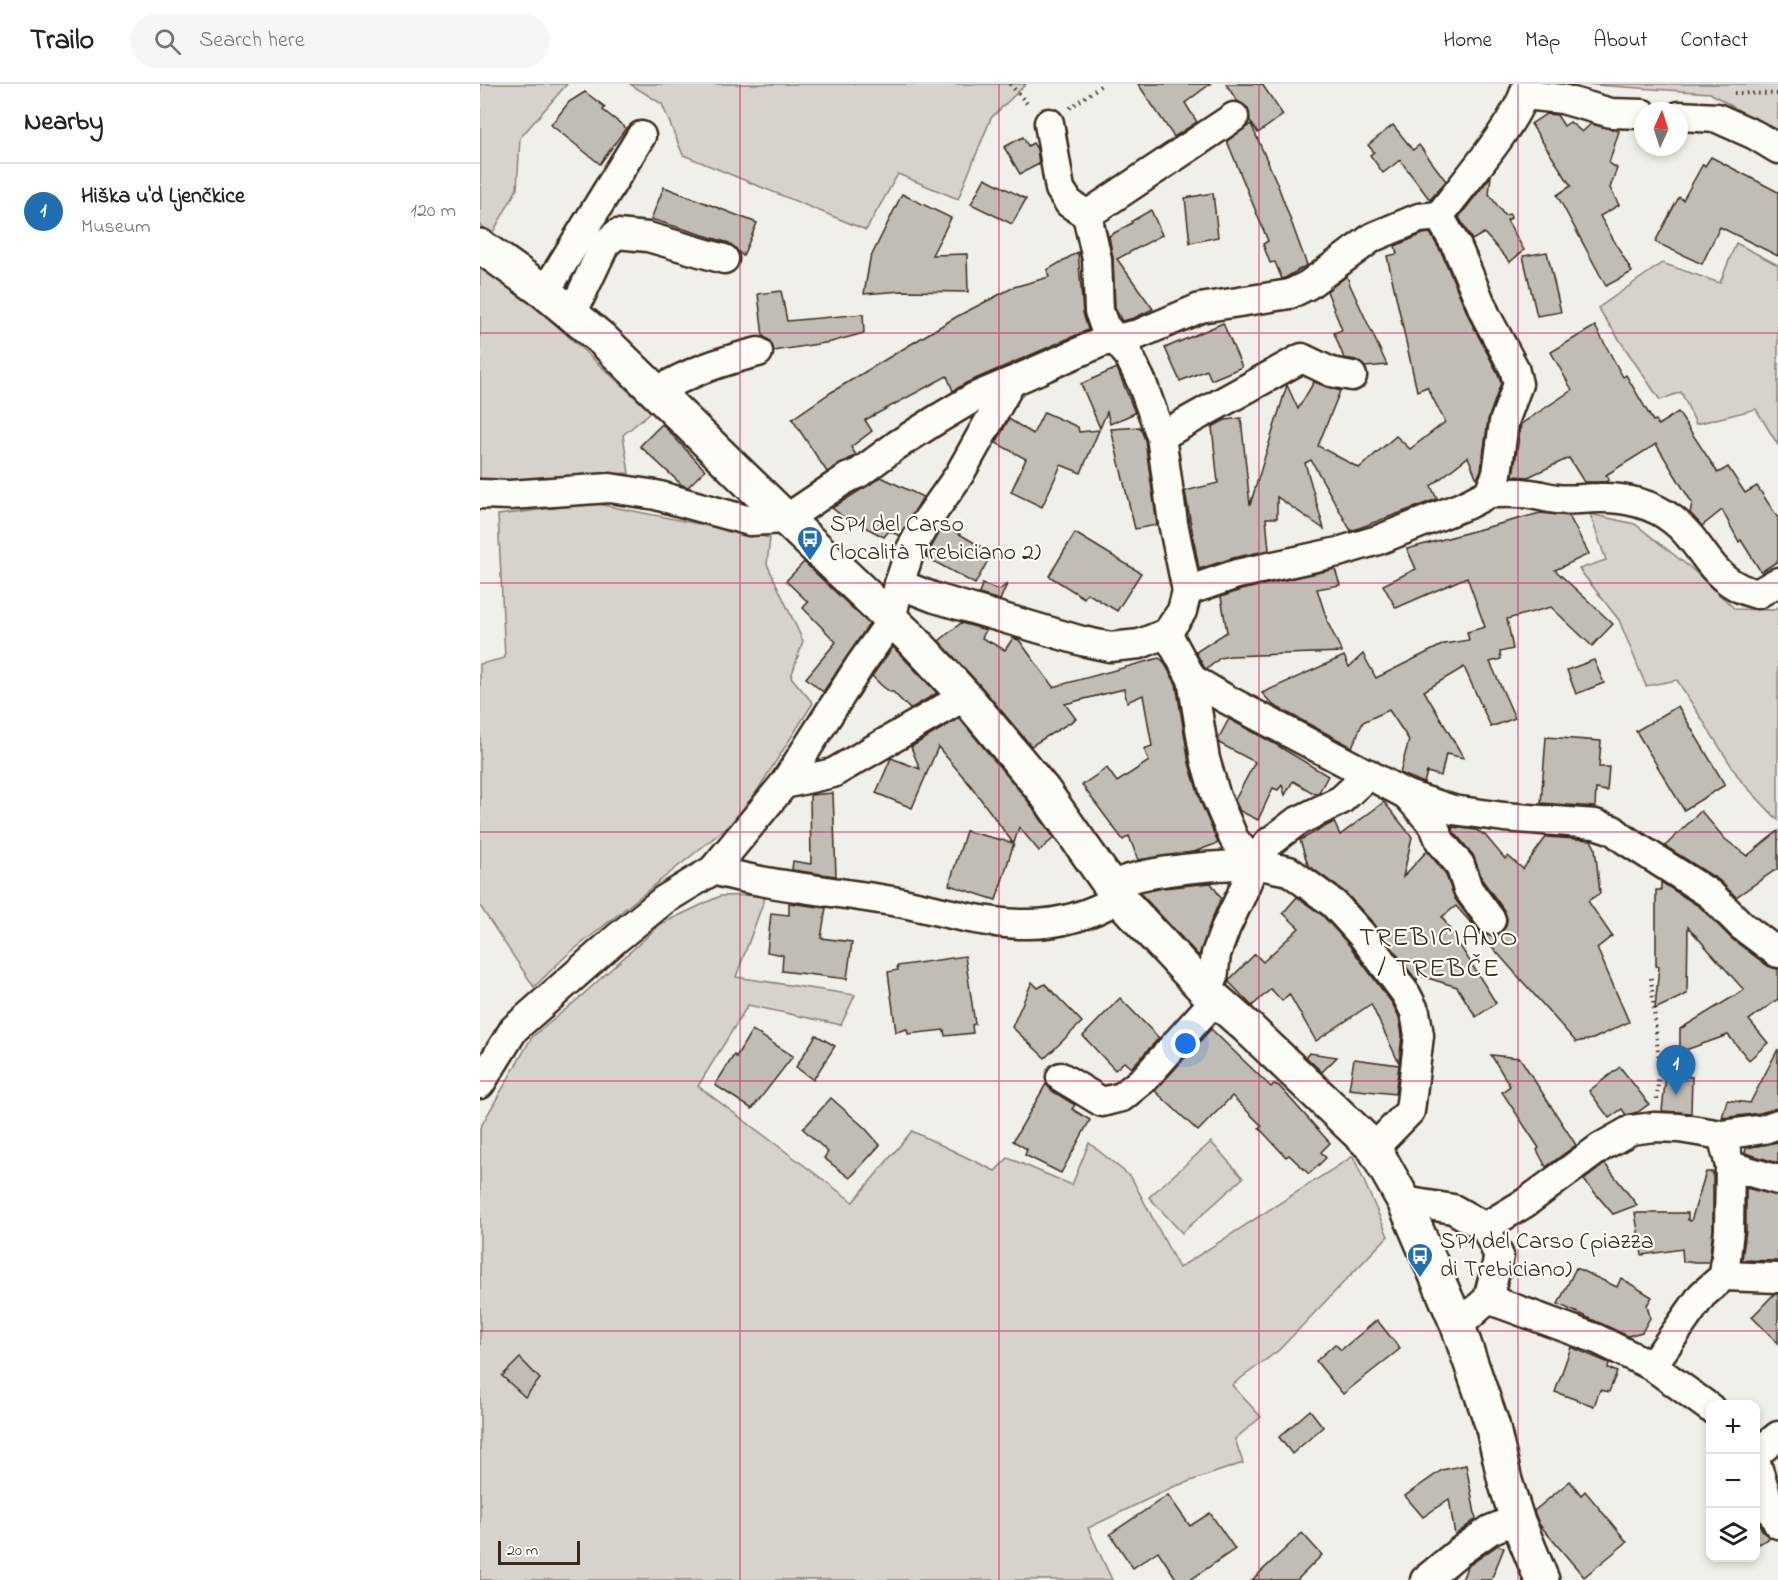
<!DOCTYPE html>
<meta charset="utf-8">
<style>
:root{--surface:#fff;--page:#f6f6f6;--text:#222;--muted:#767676;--line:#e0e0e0;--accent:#1f6fb2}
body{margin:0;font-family:"Indie Flower",sans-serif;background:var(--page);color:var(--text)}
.controls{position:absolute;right:18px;bottom:18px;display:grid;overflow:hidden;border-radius:12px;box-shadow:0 3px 9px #0003}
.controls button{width:54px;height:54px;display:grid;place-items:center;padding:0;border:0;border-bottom:2px solid var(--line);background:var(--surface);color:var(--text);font:30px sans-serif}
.compass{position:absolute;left:1154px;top:18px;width:54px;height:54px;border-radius:50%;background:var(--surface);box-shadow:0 3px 9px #0003;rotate:3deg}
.scale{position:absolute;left:18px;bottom:15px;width:82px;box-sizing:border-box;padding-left:6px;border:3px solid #3b2a1e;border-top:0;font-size:16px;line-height:21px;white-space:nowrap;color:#3b2a1e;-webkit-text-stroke:4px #fdfcf7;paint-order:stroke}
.you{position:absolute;left:706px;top:960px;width:21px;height:21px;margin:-15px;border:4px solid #fff;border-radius:50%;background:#1a73e8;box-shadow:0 0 0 9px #1a73e833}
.badge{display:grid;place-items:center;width:39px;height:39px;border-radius:50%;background:var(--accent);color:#fff;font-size:20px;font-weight:700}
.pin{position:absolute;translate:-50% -50px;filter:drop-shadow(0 2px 3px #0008)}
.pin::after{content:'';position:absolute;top:32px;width:21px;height:18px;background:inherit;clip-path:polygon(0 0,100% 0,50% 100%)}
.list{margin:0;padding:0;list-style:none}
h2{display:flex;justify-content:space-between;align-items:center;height:78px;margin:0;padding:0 24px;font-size:26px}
h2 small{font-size:20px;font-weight:400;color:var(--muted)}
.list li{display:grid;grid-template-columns:39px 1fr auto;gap:18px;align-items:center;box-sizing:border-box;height:96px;padding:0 24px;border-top:2px solid var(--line)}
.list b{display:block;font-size:22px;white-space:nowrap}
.list p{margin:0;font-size:20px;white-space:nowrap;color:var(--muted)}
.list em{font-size:20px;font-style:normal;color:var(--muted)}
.icon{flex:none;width:33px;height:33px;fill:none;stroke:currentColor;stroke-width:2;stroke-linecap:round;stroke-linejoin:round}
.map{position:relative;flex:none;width:1298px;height:1496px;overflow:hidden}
header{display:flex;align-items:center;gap:36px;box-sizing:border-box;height:84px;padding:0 30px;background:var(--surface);border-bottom:2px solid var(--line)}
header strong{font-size:28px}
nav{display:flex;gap:33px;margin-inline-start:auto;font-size:21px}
.search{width:420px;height:54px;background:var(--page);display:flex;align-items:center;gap:15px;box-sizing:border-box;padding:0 21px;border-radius:33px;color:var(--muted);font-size:22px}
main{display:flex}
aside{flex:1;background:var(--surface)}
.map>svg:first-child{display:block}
.green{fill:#d7d2cc;stroke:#897e75;stroke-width:1.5}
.building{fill:#c1bcb4;stroke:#3b2a1e;stroke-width:1.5}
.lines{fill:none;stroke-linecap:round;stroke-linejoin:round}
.minor-casing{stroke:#3b2a1e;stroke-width:33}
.secondary-casing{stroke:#3b2a1e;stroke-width:38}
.path{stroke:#3b2a1e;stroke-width:4;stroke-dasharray:1.5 4.5;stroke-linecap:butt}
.minor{stroke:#fdfcf7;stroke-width:28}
.secondary{stroke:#fdfcf7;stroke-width:33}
.grid{fill:none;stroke:#c2185b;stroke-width:1.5;stroke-opacity:0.55}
.labels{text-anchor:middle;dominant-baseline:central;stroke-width:4.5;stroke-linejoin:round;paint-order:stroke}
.poi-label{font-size:24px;fill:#3b2a1e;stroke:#fdfcf7;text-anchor:start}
.quarter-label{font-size:27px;letter-spacing:1.5px;fill:#3b2a1e;stroke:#fdfcf7}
</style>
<header>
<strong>Trailo</strong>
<div class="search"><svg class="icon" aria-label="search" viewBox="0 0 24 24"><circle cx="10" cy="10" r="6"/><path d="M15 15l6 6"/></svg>Search here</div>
<nav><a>Home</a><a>Map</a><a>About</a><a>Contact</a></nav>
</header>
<main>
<aside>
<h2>Nearby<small></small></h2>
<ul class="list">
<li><span class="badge">1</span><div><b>Hiška u'd Ljenčkice</b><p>Museum</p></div><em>120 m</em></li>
</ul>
</aside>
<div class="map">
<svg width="1298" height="1496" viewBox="0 0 1298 1496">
<rect width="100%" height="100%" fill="#f1efea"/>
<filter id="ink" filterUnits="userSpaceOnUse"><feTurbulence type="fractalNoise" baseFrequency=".0167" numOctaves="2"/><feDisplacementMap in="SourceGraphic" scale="12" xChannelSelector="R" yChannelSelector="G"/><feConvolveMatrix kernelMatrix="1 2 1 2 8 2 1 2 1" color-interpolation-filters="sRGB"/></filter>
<g filter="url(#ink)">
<g class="green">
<path d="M0,0H87L40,54L37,105L12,150L0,141Z"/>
<path d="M150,0H546L511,34L478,115L418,90L386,146L203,71L182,20Z"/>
<path d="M1102,0H1298V50L1230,9Z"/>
<path d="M1256,159L1298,181V361L1276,325L1216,340L1201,308L1180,316L1118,224L1182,179L1240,199Z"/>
<path d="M0,181L54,221L171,328L143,351L149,389L0,399Z"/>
<path d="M113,419L290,454L287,480L323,557L311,593L333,619L261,732L86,872L54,903L0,822V580L25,574L18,431Z"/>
<path d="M1110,430L1155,440L1212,485L1255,525L1293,526L1298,523V736L1261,697L1197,596L1166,602L1139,536L1099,485L1126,476Z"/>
<path d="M286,811L256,893L375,911L361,941L268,921L218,1002L373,1118L432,1047L515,1087L528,1074L592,1101L609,1059L651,1093L699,1184L873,1072L908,1152L799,1266L752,1301L781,1333L755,1355L763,1379L693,1403L608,1444L632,1496H0V1044L52,953L97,916L181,840L240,812Z"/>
<path d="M731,1058L763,1094L702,1149L669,1113Z"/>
</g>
<g class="building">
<path d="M658,0H730L705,19L717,38L694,53Z"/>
<path d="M746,0H782L803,31L778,49L770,37L768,24L757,17Z"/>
<path d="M105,8L125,23L123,26L146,44L120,80L71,41L89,18Z"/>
<path d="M1066,30L1077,31L1084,42L1090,38L1102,48L1111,40L1139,47L1129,79L1137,84L1130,104L1139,121L1120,132L1152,188L1126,202L1077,111L1091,102L1051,40Z"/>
<path d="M771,40L797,99L827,181L805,194L802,195L795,178L790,179L783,160L788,157L747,57Z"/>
<path d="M913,41L933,66L939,61L966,97L950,116L920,76L903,89L890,71L894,68L888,61Z"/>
<path d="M543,53L548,62L553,59L557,65L559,80L540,90L524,63Z"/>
<path d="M1231,73L1298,108V172L1240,143L1222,180L1175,158L1199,113L1203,116L1223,80L1225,82Z"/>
<path d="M1011,92L1009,110L1024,131L1030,130L1031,134L1027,136L1044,166L1030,178L1004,149L992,156L979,133Z"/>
<path d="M505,94L546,115L532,140L491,120Z"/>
<path d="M184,103L277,139L263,172L249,159L171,135Z"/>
<path d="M733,109L738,153L710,159L705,114Z"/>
<path d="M422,110L471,134L452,171L487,170L488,208L422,207L384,210L390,175Z"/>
<path d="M671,126L682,151L637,175L673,225L654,234L642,237L635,224L633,174L629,152L652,139V137Z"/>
<path d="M950,149L962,170L991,238L1018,290L1021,299L1008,336L1001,386L997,395L988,373L951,402L957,415L871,447L831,376L825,379L844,445L797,413V434H786L789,466L753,474L719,485L705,407L738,399L732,343L745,336L761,334L770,421L807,301L818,325L834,298L860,307L838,362L879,384L916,352L930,365L965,338L947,303L937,307L907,172L917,170L915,162L943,150Z"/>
<path d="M598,168L603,228L608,246L486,299L473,307L467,292L385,336L392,347L371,363L376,371L347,388L312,335L350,309L476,233L534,203L569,193L567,186Z"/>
<path d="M1067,168L1081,228L1057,232L1043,172Z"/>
<path d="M867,192L870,201L907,281L885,283L876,276L864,274L854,249L862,246L847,207Z"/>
<path d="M301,207L307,237L383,230L384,249L351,258L294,267L290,257L283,252L278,210Z"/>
<path d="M743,239L762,283L731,296L727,286L700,297L685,264Z"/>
<path d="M1115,242L1143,293L1146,291L1173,337L1176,336L1178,341L1198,328L1238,389L1248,383L1265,409L1277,402L1298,434V477L1281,488L1261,456L1259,458L1242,426L1222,442L1210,429L1212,419L1176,360L1126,391L1129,395L1126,398H1104L1089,374L1048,393L1033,392L1041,340L1092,306L1071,268Z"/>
<path d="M637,284L655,329L630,340L627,328L620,344L601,300Z"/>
<path d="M564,328L598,343L599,348L619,346L601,389L581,381L562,423L531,408L546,375L516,359L529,335L553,350Z"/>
<path d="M182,340L225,386L208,403L202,401L160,362Z"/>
<path d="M660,343L665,356L677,441L655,445L631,345Z"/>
<path d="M401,393L443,413L420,452L409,447L404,453L375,438L371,439L352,424Z"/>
<path d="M1060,429L1089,432L1109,470L1075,486L1133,540L1112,562L1071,523L1027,535L1033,565L1020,568L1021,575L1010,578L1035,634L1011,643L984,583L944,607L984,674L966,670L961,692L947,688L944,699L920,689L929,656L909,626L883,638L872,663L793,621L782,609L864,572L869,583L883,570L896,594L964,560L989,556L987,548L1005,543L987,493L916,524L903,501L936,485L927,465Z"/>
<path d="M464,441L512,469L495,500L446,473Z"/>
<path d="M595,449L661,489L637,527L607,509L604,514L569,492Z"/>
<path d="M324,478L389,540L343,608L326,594L356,558L323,524L328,518L306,497Z"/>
<path d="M855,485L860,501L837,505L848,539L862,568L750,572L740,574L727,585L724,583L716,568L747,548L741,513L761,506Z"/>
<path d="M502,500L519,506L527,500L520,516L499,510Z"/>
<path d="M481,539L506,546L502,554L525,566L533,554L539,556L573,603L679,574L683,577L696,600L709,679L721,719L738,759L714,768L658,776L649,752L643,756L602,701L627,684L637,698L669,677L664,665L672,662L663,611L647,618L644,605L585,620L596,635L551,662L499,600L459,557Z"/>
<path d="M413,563L457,609L430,625L413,608H410L401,601L392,592Z"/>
<path d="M1114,576L1124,599L1096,610L1087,586Z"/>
<path d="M1198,622L1245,701L1204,726L1156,647Z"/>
<path d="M479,634L548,717L574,754L559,767L539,743L516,816L469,801L486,747L533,759L491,702L458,663L432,724L396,709L411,674L440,685L431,663Z"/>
<path d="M749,635L795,660L848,692L839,708L835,710L813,697L805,711L802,701L798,706L793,704L778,736L760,727L755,716L775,678L739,659L738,655Z"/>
<path d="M1066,653L1121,657L1119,683H1129L1127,707L1116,705L1115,723L1061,719Z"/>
<path d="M353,709L356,792L312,786L313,777L331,780L330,711Z"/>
<path d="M904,718L932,753L923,793L947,767L965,789L975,815L998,846L1005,851L1013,852L1021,849L1026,842L1027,834L1024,826L1003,797L993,771L974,748L972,743L996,746L1005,751L1025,775L1028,772L1043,785L1066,753L1111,756L1115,764L1120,809L1108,817L1132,852L1117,864L1149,938L1113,955L1096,958L976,822L962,833L1016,919L996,933L977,903L938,891L937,897L895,841L866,809L828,781L820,756L854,738L860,751Z"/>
<path d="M1221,727L1245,755L1267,772L1298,747V784L1256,813L1239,796L1185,762Z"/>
<path d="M1181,798L1220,823L1252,855L1288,882L1298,885V915L1269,936L1288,959L1269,976L1248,951L1200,968V945L1264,906L1208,843L1207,910L1175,925L1179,882H1176V806H1181Z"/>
<path d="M731,799L741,814L731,837L719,872L660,809L683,804Z"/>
<path d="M817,813L843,832L869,861L912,919L919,933L922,951L919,979L891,920L836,957L809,910L802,917L791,905L772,922L749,898L750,895L775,870L783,878L819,844L803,829Z"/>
<path d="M309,819L346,824L341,854L372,858L367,895L302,887L303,871L287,868L291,829L309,831Z"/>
<path d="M485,872L495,940L492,941L493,949L465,952L464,946L428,950L427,945L416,948L408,888L418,886L417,882Z"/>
<path d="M552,898L558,904L565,900L602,938L565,974L532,943Z"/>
<path d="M640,914L679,954L651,984L644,978L635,986L603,952Z"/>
<path d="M731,945L791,1003L794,1000L799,1002L850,1059L841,1068L846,1074L829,1090L809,1071L806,1073L779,1044L782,1042L752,1012L718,1047L675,1007Z"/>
<path d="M272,946L313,972L272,1025L235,1001L254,971L256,973Z"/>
<path d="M336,951L355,962L333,996L316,983Z"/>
<path d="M1298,965V1024L1280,1029L1242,1034L1247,1016L1270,1019Z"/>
<path d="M829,969L857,973L842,988L826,973Z"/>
<path d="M1011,971L1040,974L1096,1061L1066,1083L1057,1066L1059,1064L1022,1008L1030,1002Z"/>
<path d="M874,975L919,981L915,1010L869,1005Z"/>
<path d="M1140,983L1169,1020L1158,1028L1146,1031L1142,1025L1129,1034L1109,1007Z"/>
<path d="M1186,990L1212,993L1211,1029L1182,1027Z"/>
<path d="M566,1000L572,1007L595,1021L592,1025L610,1036L581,1089L545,1071L547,1065L533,1057Z"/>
<path d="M351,1014L385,1044L400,1061L370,1094L344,1074L348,1068L323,1045Z"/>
<path d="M1298,1058V1079L1265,1069L1266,1064Z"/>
<path d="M1125,1080L1157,1121L1133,1130L1104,1096Z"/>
<path d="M1226,1088H1233V1145L1229,1178H1203L1202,1165L1162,1171L1155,1129H1208V1136L1211,1137Z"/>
<path d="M1266,1104L1298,1112V1177L1262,1176L1266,1146Z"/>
<path d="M1096,1184L1137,1203L1141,1194L1172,1213L1167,1221L1170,1234L1162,1248L1148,1252L1078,1220Z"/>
<path d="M1294,1210H1298V1259L1272,1233Z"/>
<path d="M897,1236L920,1265L863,1310L836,1277L855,1260L861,1266Z"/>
<path d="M1091,1263L1129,1279L1128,1284L1137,1288L1129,1308L1120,1306L1114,1322L1075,1308Z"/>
<path d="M40,1274L60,1295L45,1313L22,1292Z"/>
<path d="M830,1326L843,1343L812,1370L799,1353Z"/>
<path d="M986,1381L996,1435L975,1451L969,1415L943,1433L925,1412L962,1386Z"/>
<path d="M1090,1397L1101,1411L1105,1407L1147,1458L1104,1493L1059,1440L1054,1427Z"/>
<path d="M688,1411L710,1442L730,1429L755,1465L710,1496H697L678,1467L653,1484L630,1450Z"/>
<path d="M1277,1435L1283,1448L1290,1454L1275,1462V1436Z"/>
<path d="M822,1449L842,1471L817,1496H772Z"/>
<path d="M1018,1461L1024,1464L1011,1496H982L987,1483Z"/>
</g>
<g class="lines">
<defs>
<g id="minor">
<path d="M1045,11L1082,15L1131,29L1163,30"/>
<path d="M1199,32L1237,34L1275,51L1298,65"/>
<path d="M569,39L580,105L589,119L607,131L617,175L619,227L624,241L649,272L662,299L681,352L693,439L707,507"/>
<path d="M607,131L754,33"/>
<path d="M65,208L161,52"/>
<path d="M92,230L125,160L137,150L168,153L244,175"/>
<path d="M177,307C212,287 239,278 278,268"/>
<path d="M681,352L822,274L851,288L872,292"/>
<path d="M1009,409C1022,409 1037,408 1050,410C1059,411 1068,414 1077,415C1091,417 1105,414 1119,414C1144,413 1173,420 1193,436C1225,460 1229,499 1277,510L1298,498"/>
<path d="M0,410L30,411L130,404L176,411L270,437L306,435L367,394L379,389L417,361L456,336L493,314L531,298"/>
<path d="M419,500L455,514L602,557L630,563L660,560L687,549"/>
<path d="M712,595L746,615L927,711L973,726L1024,733L1115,740L1133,746L1144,755L1230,810L1262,842L1298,869"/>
<path d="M304,700L353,689L485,612"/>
<path d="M927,711L954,742L960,757L980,781L988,805L1011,836"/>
<path d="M233,786C293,803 357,807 418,818C459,826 501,840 544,840C579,841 610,831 639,814"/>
<path d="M631,802C664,785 736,782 774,780"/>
<path d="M724,905L733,895L736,870L746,843L761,812L774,780L787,760L816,738L861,716L889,690"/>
<path d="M581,993L622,1018L642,1013L664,995L735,916"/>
<path d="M0,1000L34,945L137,854L184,816L233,786L304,700L380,581L411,537L419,500L430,467L446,438L479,391L531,298L622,258L659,250L720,224L810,210L828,201L893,153L939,134L959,132C982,101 1041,34 1047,0"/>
<path d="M894,1064L930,1027L939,951L935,928L926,910L882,851L854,820L809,787L774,780L754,755L736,713L725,675L712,595L687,549L702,527L707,507L757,490L858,468L898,456L986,421L1009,409L1017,390L1024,338L1038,300L1034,284L1006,232L977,163L959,132"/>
<path d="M1250,1082L1298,1096"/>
<path d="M924,1117L973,1125L1005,1143L1045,1119L1121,1063L1151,1046L1174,1043L1199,1044L1242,1051L1284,1045L1298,1040"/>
<path d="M1244,1192L1298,1194"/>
<path d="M1008,1215L1117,1255L1172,1282L1230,1324"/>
<path d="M978,1242L1008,1215L1019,1172L1005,1143"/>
<path d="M1172,1282L1222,1211L1244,1192L1249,1146L1250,1082L1242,1051"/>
<path d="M1276,1370L1298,1352"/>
<path d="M1276,1379L1290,1423L1298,1440"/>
<path d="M945,1496L979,1468L1010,1446L1037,1435"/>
</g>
<path id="secondary" d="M0,162L65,208L123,256L306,435L433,556L485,612L563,706L639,814L724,905L767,943L894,1064L924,1117L978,1242L1012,1340L1025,1397L1037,1435L1062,1496"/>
</defs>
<use href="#minor" class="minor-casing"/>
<use href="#secondary" class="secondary-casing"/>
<g class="path">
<path d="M530,0L549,22"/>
<path d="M1254,9L1298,10"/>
<path d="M590,24L623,0"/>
<path d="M1171,894L1179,979L1177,1015"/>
</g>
<use href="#minor" class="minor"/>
<use href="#secondary" class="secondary"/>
</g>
</g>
<path class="grid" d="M260,0V1496M519,0V1496M779,0V1496M1038,0V1496M0,249H1298M0,499H1298M0,748H1298M0,997H1298M0,1247H1298"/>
<defs>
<symbol id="bus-pin" viewBox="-11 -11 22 30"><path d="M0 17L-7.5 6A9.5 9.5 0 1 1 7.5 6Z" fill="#1f6fb2" stroke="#fdfcf7"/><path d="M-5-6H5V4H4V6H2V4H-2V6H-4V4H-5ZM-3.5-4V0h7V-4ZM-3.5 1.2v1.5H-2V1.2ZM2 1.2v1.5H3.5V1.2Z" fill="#fff"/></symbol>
</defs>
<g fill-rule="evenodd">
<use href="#bus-pin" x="315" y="440" width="30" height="40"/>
<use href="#bus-pin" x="925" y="1157" width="30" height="40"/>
</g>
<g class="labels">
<g class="poi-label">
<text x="350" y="441">SP1 del Carso<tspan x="350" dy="28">(località Trebiciano 2)</tspan></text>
<text x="960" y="1158">SP1 del Carso (piazza<tspan x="960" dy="28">di Trebiciano)</tspan></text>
</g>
<g class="quarter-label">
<text x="959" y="854">TREBICIANO<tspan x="959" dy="31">/ TREBČE</tspan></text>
</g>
</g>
</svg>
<div class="controls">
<button>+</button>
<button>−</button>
<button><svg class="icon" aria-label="layers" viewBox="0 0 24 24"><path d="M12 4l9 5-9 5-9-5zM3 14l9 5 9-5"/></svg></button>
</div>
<svg class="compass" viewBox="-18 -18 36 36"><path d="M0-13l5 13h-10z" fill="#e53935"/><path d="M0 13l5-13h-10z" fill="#767676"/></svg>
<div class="scale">20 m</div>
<div class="you"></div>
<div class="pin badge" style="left:1196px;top:1011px">1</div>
</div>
</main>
